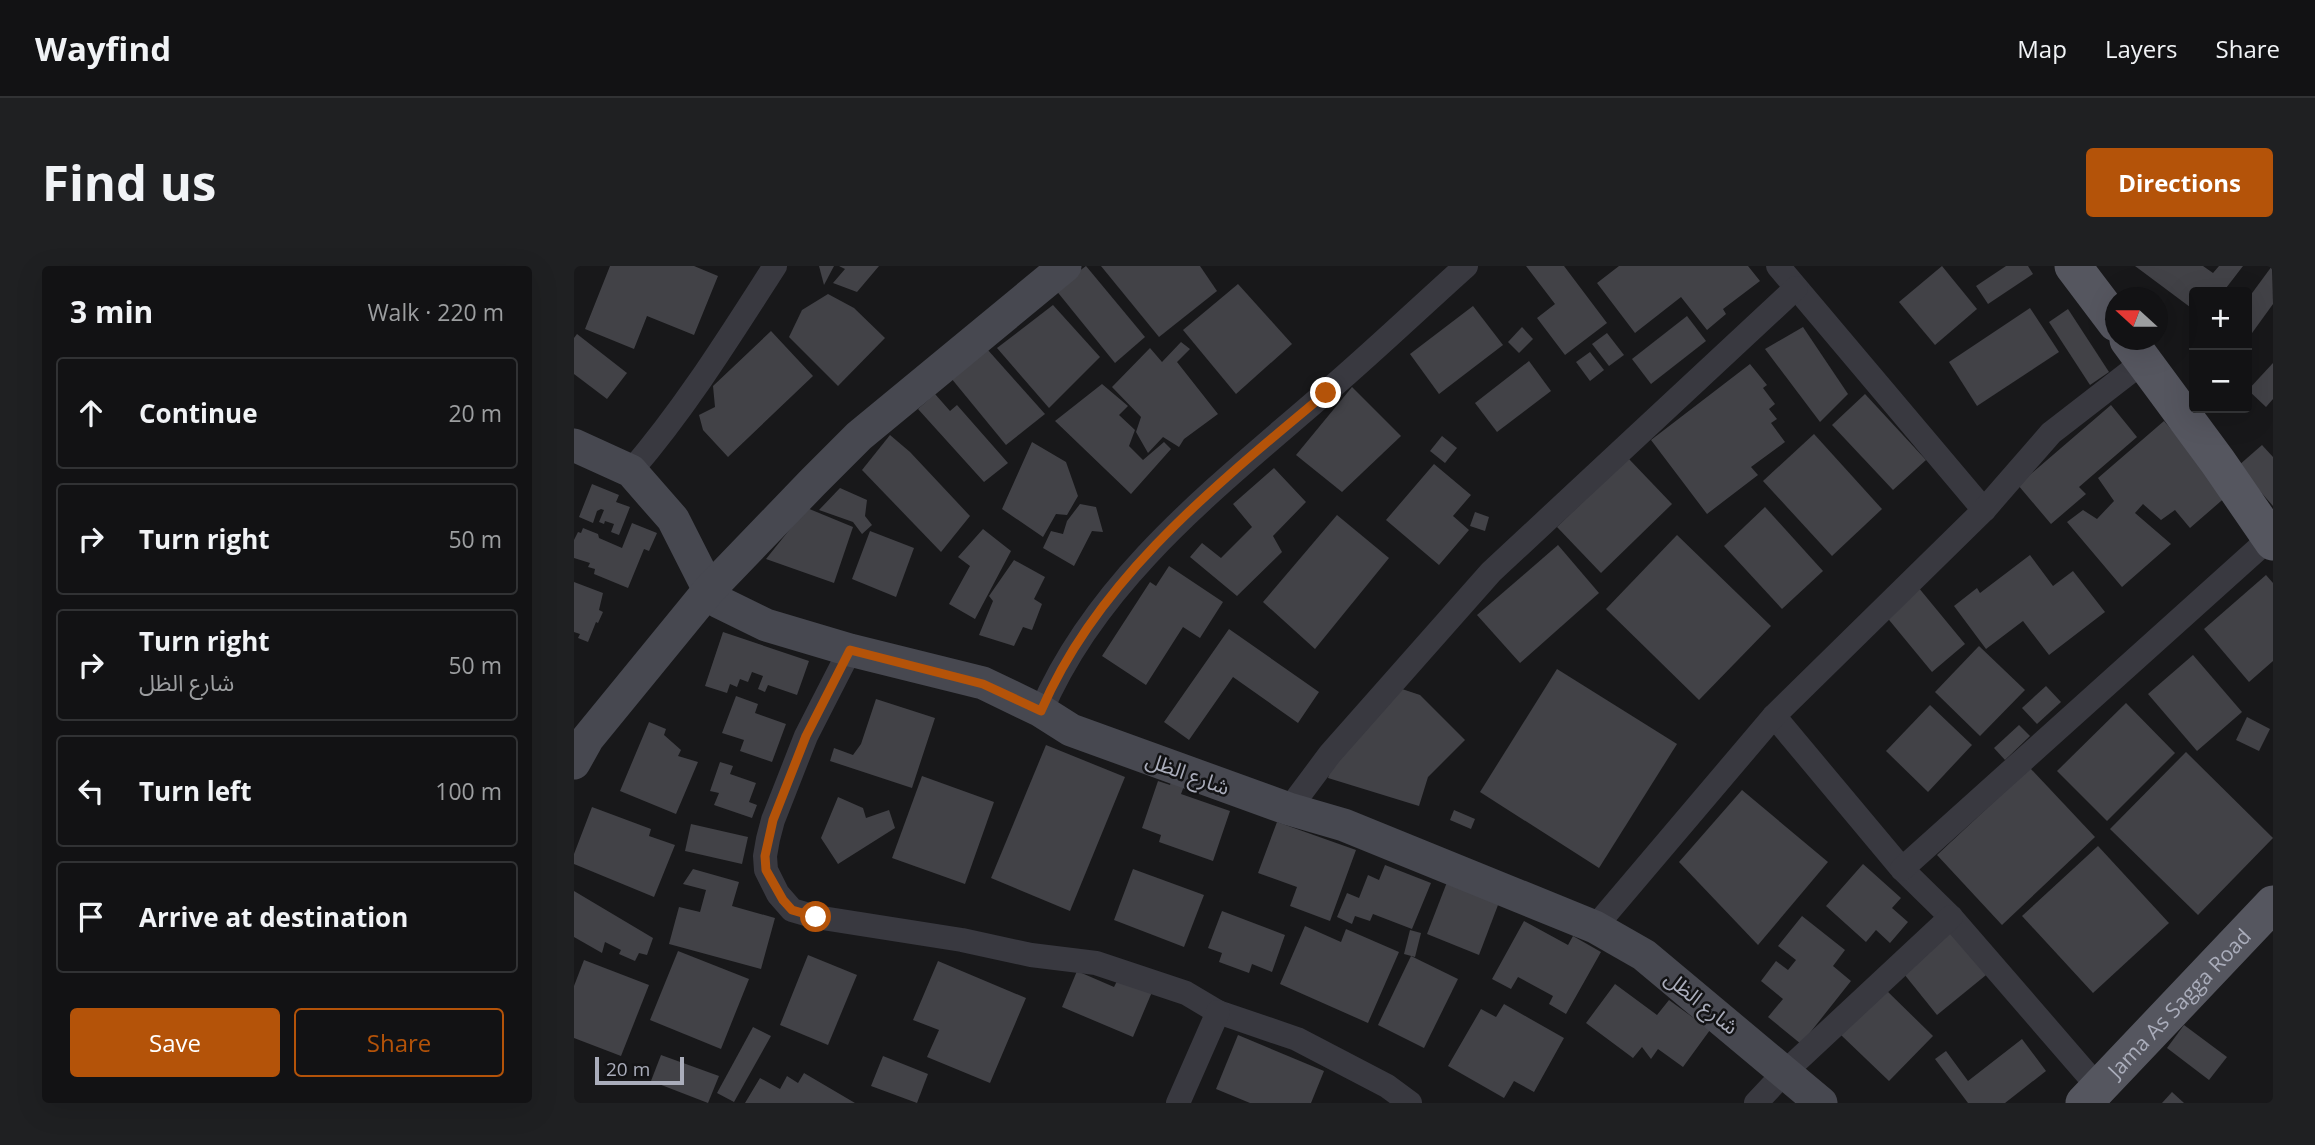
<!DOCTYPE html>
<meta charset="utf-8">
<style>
:root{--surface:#121214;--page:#1f2022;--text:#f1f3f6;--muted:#9c9ea0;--line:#313234;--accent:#b45309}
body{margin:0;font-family:"Open Sans","Noto Sans Arabic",sans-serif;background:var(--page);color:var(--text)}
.controls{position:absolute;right:21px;top:21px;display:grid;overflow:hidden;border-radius:7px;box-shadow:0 7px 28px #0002}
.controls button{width:63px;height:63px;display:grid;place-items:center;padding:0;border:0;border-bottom:2px solid var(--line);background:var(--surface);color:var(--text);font:35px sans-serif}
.compass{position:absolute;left:1531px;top:21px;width:63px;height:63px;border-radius:50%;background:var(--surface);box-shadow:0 7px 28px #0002;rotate:291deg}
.scale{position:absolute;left:21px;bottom:18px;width:89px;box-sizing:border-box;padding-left:7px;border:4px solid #aaadbb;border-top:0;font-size:19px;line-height:24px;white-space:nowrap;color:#aaadbb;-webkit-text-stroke:5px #131315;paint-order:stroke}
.stop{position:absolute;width:21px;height:21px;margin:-16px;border:5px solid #b45309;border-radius:50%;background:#fff}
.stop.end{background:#b45309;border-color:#fff;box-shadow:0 2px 7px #0008}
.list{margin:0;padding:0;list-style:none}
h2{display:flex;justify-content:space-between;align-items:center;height:91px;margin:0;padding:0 28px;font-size:30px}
h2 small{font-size:23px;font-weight:400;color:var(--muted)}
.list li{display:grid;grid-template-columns:46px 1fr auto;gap:21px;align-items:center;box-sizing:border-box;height:112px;margin:0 14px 14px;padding:0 14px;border:2px solid var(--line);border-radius:7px}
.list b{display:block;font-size:26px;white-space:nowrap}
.list p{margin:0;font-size:23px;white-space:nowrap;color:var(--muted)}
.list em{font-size:23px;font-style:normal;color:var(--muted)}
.actions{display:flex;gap:14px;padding:21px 28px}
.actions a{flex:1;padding:16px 0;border:2px solid var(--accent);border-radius:7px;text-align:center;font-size:24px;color:var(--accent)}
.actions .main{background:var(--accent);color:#fff}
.icon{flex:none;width:38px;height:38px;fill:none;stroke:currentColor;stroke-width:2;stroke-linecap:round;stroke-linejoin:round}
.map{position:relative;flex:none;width:1699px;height:837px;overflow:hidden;border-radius:7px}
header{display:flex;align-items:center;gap:42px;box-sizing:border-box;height:98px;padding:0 35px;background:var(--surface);border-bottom:2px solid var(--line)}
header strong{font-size:33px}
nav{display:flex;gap:38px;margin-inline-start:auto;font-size:24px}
.intro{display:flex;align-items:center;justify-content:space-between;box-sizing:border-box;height:168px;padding:0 42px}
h1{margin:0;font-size:49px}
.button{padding:18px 32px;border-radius:7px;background:var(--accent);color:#fff;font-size:24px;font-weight:700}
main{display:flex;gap:42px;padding:0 42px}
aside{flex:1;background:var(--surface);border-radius:7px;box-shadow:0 7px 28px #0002}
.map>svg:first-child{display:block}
.building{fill:#424247}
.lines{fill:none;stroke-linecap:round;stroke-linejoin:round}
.street{stroke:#393940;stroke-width:24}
.secondary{stroke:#474850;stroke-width:33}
.primary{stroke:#55565f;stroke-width:37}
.route{stroke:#b45309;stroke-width:9}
.labels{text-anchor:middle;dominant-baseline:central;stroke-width:5;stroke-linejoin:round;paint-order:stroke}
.street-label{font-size:21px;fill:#aaadbb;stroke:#131315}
</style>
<header>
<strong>Wayfind</strong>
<nav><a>Map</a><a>Layers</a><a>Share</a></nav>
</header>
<div class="intro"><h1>Find us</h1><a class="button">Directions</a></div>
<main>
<aside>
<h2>3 min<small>Walk · 220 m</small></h2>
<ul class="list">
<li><svg class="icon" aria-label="ahead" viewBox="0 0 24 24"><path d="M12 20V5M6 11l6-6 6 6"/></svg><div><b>Continue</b></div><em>20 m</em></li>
<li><svg class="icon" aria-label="right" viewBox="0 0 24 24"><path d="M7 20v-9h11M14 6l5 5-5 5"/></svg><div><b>Turn right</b></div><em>50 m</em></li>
<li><svg class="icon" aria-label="right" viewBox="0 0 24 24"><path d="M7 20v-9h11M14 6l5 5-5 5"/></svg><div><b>Turn right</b><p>شارع الظل</p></div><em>50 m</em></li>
<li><svg class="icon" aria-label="left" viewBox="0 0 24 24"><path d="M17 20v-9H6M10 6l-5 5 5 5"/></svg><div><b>Turn left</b></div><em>100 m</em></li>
<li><svg class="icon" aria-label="arrive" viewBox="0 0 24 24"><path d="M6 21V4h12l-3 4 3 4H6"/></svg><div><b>Arrive at destination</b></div></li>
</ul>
<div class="actions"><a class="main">Save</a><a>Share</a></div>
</aside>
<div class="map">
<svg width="1699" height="837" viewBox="0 0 1699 837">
<rect width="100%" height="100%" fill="#18181a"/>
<g class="building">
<path d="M36,0H120L144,10L120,69L73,50L60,83L11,63Z"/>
<path d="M245,0H260L250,19Z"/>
<path d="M265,0H305L283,26L259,17L271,3Z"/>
<path d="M512,0L571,71L541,97L481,23Z"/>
<path d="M527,0H626L643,25L585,71Z"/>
<path d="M952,0H990L1033,57L991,89L963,52L981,38Z"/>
<path d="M1045,0H1174L1186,15L1149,43L1152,48L1133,64L1107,31L1061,67L1023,17Z"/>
<path d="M1368,0L1403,43L1361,79L1325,36Z"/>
<path d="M1432,0H1454L1459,8L1414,38L1402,20Z"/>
<path d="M1561,0H1629L1639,7L1645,0H1669L1649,26H1620V44Z"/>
<path d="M1698,0L1699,38L1673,74V34Z"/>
<path d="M664,18L718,78L662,128L609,64Z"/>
<path d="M254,28L280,42L311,72L264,120L215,71L228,44Z"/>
<path d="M479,39L526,91L475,142L423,82Z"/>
<path d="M899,40L929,79L865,128L836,88Z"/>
<path d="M1456,42L1485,86L1403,140L1375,96Z"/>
<path d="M1494,43L1535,106L1516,119L1475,56Z"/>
<path d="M1113,50L1132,75L1077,118L1058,93Z"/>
<path d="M948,61L959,73L945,87L934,76Z"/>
<path d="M1229,61L1274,128L1246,156L1191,83Z"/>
<path d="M197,65L239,110L154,191L129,164L125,149L141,141L139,120Z"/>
<path d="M1033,67L1050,89L1035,100L1018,78Z"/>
<path d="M3,68L53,107L33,133L0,108V72Z"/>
<path d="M607,76L616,83L603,96L644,148L610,173L605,181L589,171L574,187L562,166L567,151L538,121L576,82L588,96Z"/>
<path d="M413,83L471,148L432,179L377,112Z"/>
<path d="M1016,86L1030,104L1016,115L1002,96Z"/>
<path d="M955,95L977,125L923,166L901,137Z"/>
<path d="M1699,97V133L1692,141L1674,124Z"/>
<path d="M1176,98L1193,119L1189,122L1201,138L1195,143L1203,153L1197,157L1211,176L1177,201L1184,209L1133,248L1077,174Z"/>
<path d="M528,118L554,140L545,149L561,164L555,180L569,194L590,176L597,183L557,228L481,155Z"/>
<path d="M778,121L827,170L768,226L722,189Z"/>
<path d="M361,128L376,145L383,139L434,197L410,216L344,143Z"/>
<path d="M1291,128L1352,194L1319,224L1258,159Z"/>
<path d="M1537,139L1563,171L1505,221L1512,228L1477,258L1444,219Z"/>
<path d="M1590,155L1654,229L1616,262L1601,244L1587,254L1569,238L1561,247L1597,278L1548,321L1493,256L1509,244L1523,253L1540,235L1524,212Z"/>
<path d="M1240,168L1308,243L1258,290L1189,215Z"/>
<path d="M316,169L336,186L396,250L367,286L288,204Z"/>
<path d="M868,170L883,182L871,197L856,185Z"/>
<path d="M458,176L492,196L504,230L493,249L482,248L469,271L428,243Z"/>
<path d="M1688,179L1699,191V240L1664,200Z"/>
<path d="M1054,192L1098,238L1027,307L983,261Z"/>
<path d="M860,198L897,229L879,250L895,264L865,299L812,254Z"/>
<path d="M700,202L732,236L699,270L708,286L663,330L616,291L628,277L647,292L678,261L659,238Z"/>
<path d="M18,218L45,229L42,236L56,241L45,269L37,266L40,258L31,255L30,258L25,256L30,244L27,243L23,245L19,257L5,251Z"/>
<path d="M266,222L293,234L291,250L298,259L288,268L279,256L245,244Z"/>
<path d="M506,238L522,241L529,266L518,265L500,300L469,282L477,265L489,268L493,255Z"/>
<path d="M1191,241L1249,305L1208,343L1150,280Z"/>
<path d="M233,242L279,261L260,317L192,293Z"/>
<path d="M901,246L915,251L911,265L896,260Z"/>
<path d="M763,249L815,292L741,383L689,336Z"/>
<path d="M58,257L83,267L75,285L70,283L54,322L20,308L21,303L14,301L16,297L0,292V274L4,266L7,267L9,262L24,268L25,272L48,282Z"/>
<path d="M409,263L437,285L401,353L375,338L396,300L384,291Z"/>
<path d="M296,265L340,282L322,331L278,313Z"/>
<path d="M1103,269L1197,360L1125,434L1032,343Z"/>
<path d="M984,279L1025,327L946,397L903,349Z"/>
<path d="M1456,289L1479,320L1499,305L1531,346L1475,389L1449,355L1412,383L1380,340L1403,322L1406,327Z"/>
<path d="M440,294L471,311L460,333L468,338L458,364L449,361L440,380L405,369L419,335L415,330Z"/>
<path d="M595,300L649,336L626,372L609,361L572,419L528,390L576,316L582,320Z"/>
<path d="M1692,309L1699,317V395L1675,416L1630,363Z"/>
<path d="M0,316L29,327L25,344L29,346L24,357L22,356L14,376L4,372L6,368L0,366Z"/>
<path d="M1344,321L1391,378L1358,406L1311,349Z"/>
<path d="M655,363L745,426L724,457L659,411L615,474L590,456Z"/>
<path d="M149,366L235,395L223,429L194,419L191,426L184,423L189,410L178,406L174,416L166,413L163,421L156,418L153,427L131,420Z"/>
<path d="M1405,380L1451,424L1406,470L1361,426Z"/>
<path d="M1619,389L1668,446L1623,485L1574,428Z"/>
<path d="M983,403L1103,478L1025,602L906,526Z"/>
<path d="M1472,420L1487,436L1463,458L1448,442Z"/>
<path d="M825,422L846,429L891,474L854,511L845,540L754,512L762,487Z"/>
<path d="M162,430L184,438L181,447L212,458L198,496L166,485L170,474L148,467Z"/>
<path d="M302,433L361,452L338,522L256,495L260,482L279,489L287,478Z"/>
<path d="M1552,437L1601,487L1533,555L1483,505Z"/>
<path d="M1356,439L1398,479L1354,526L1312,485Z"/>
<path d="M1673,451L1696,463L1685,485L1662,474Z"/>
<path d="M75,456L92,463L90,469L107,484L104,490L124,496L102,548L46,525Z"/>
<path d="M1445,459L1456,470L1431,494L1420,482Z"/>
<path d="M472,479L551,511L496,645L417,612Z"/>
<path d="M1612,486L1699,572L1624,649L1536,563Z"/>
<path d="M146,496L159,500L156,508L182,517L175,536L183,539L178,552L140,539L145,527L136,525Z"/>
<path d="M1456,502L1521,571L1428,659L1363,589Z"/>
<path d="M348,510L420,536L391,618L318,592Z"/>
<path d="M599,511L612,515L607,528L656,545L639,595L585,576L587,569L568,562L584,515L596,519Z"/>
<path d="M1168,524L1254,596L1184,679L1105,596Z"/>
<path d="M264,531L289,542L292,552L315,544L321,562L264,598L247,572Z"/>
<path d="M18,541L77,563L75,570L101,579L80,631L0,598V588Z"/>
<path d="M880,544L901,553L897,563L876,554Z"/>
<path d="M703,556L782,584L756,655L716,640L723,621L684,607Z"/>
<path d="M117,558L174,571L168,598L111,585Z"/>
<path d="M1524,580L1595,657L1519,727L1448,650Z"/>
<path d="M1289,598L1327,632L1318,642L1334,656L1316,677L1302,664L1292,676L1252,640Z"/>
<path d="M811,599L857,617L838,663L799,648L796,655L781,650L778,658L763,651L773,627L785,632L794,609L805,614Z"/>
<path d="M119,603L165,616L158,640L201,652L187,703L95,678L105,641L126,646L132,624L109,618Z"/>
<path d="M559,603L630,629L610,681L540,654Z"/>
<path d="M875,611L924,639L905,689L853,668Z"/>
<path d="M0,625L79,672L73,689L65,687L61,695L45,688L47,684L31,676L28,687L0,671Z"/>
<path d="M648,645L711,669L698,706L678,698L675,707L645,696L648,687L634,682Z"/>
<path d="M1228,650L1271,684L1259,700L1277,715L1227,778L1194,751L1209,733L1187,715L1202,695L1214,704L1222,694L1204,680Z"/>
<path d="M950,655L994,679L999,670L1027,686L992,748L975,738L979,730L944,711L937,723L918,713Z"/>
<path d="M1379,659L1417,705L1363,749L1326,703Z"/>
<path d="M731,660L767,676L772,663L825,686L794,757L706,718Z"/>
<path d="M836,664L847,667L841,691L830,688Z"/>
<path d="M104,685L175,713L147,783L76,754Z"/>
<path d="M234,689L283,709L254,779L206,759Z"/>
<path d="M837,690L884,713L850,782L804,759Z"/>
<path d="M10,694L75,719L47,790L0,772V720Z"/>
<path d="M364,695L452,732L416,817L353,791L365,764L339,754Z"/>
<path d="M503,705L540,721L544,713L578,726L559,771L488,741Z"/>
<path d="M1041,718L1083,749L1095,734L1136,764L1109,801L1084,783L1077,793L1068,781L1059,792L1012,757Z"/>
<path d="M1311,723L1359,770L1315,815L1267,769Z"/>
<path d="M930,738L990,772L960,826L940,815L930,832L874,800L907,743L922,751Z"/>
<path d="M1610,759L1653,791L1635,814L1593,782Z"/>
<path d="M179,761L197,770L160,836L143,827Z"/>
<path d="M664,769L750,805L737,837H676L642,823Z"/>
<path d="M1448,773L1472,805L1431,837H1394L1361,793L1372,785L1394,815Z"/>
<path d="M87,789L145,810L134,837L77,815Z"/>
<path d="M309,790L354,808L343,837L297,820Z"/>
<path d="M230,807L281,837H171L186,812L206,823L213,810L224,817Z"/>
<path d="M1598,826L1610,837H1588Z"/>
</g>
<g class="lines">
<g class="street">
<path d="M1204,0L1410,244"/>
<path d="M57,205C112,141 156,70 201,0"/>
<path d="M276,384L232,470L199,554L194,573L191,590L192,604L204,628L218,644L242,651L388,674L457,689L522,697L612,727L644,746L723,773L813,820L836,837"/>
<path d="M467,445C524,312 643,221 750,128C798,87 844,43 892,0"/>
<path d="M1200,450L1328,603L1377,651L1525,822"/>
<path d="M715,543L756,488L917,306L1222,22"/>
<path d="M1328,603L1696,272"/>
<path d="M1021,661L1200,450L1410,244L1477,167L1570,95"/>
<path d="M604,837L644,746"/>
<path d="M1182,837L1212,805L1377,651"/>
</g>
<g class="secondary">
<path d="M0,179L57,205L99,253L135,324L145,336L192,359L276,384L409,417L467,445L497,464L715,543L770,559L1021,661L1070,689L1247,837"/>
<path d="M0,497L14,472L135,324L239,216L285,170L491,0"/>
</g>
<g class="primary">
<path d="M1499,0L1542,57"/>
<path d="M1554,74L1644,196L1699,276"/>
<path id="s1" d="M1510,837L1699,638"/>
</g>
</g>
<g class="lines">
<path class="route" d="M242,651L218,644L209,634L192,604L191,590L199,554L232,470L276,384L409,418L467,445C524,312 643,218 752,127"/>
</g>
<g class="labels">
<g class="street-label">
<text transform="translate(614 507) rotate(20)">شارع الظل</text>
<text transform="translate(1128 736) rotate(39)">شارع الظل</text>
<text stroke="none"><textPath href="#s1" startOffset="138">Jama As Sagga Road</textPath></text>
</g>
</g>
</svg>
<div class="controls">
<button>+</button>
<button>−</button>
</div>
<svg class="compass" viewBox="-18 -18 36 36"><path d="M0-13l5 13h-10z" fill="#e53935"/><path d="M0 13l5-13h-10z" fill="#9c9ea0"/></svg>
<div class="scale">20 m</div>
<div class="stop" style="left:242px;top:651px"></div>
<div class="stop end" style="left:752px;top:127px"></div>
</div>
</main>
